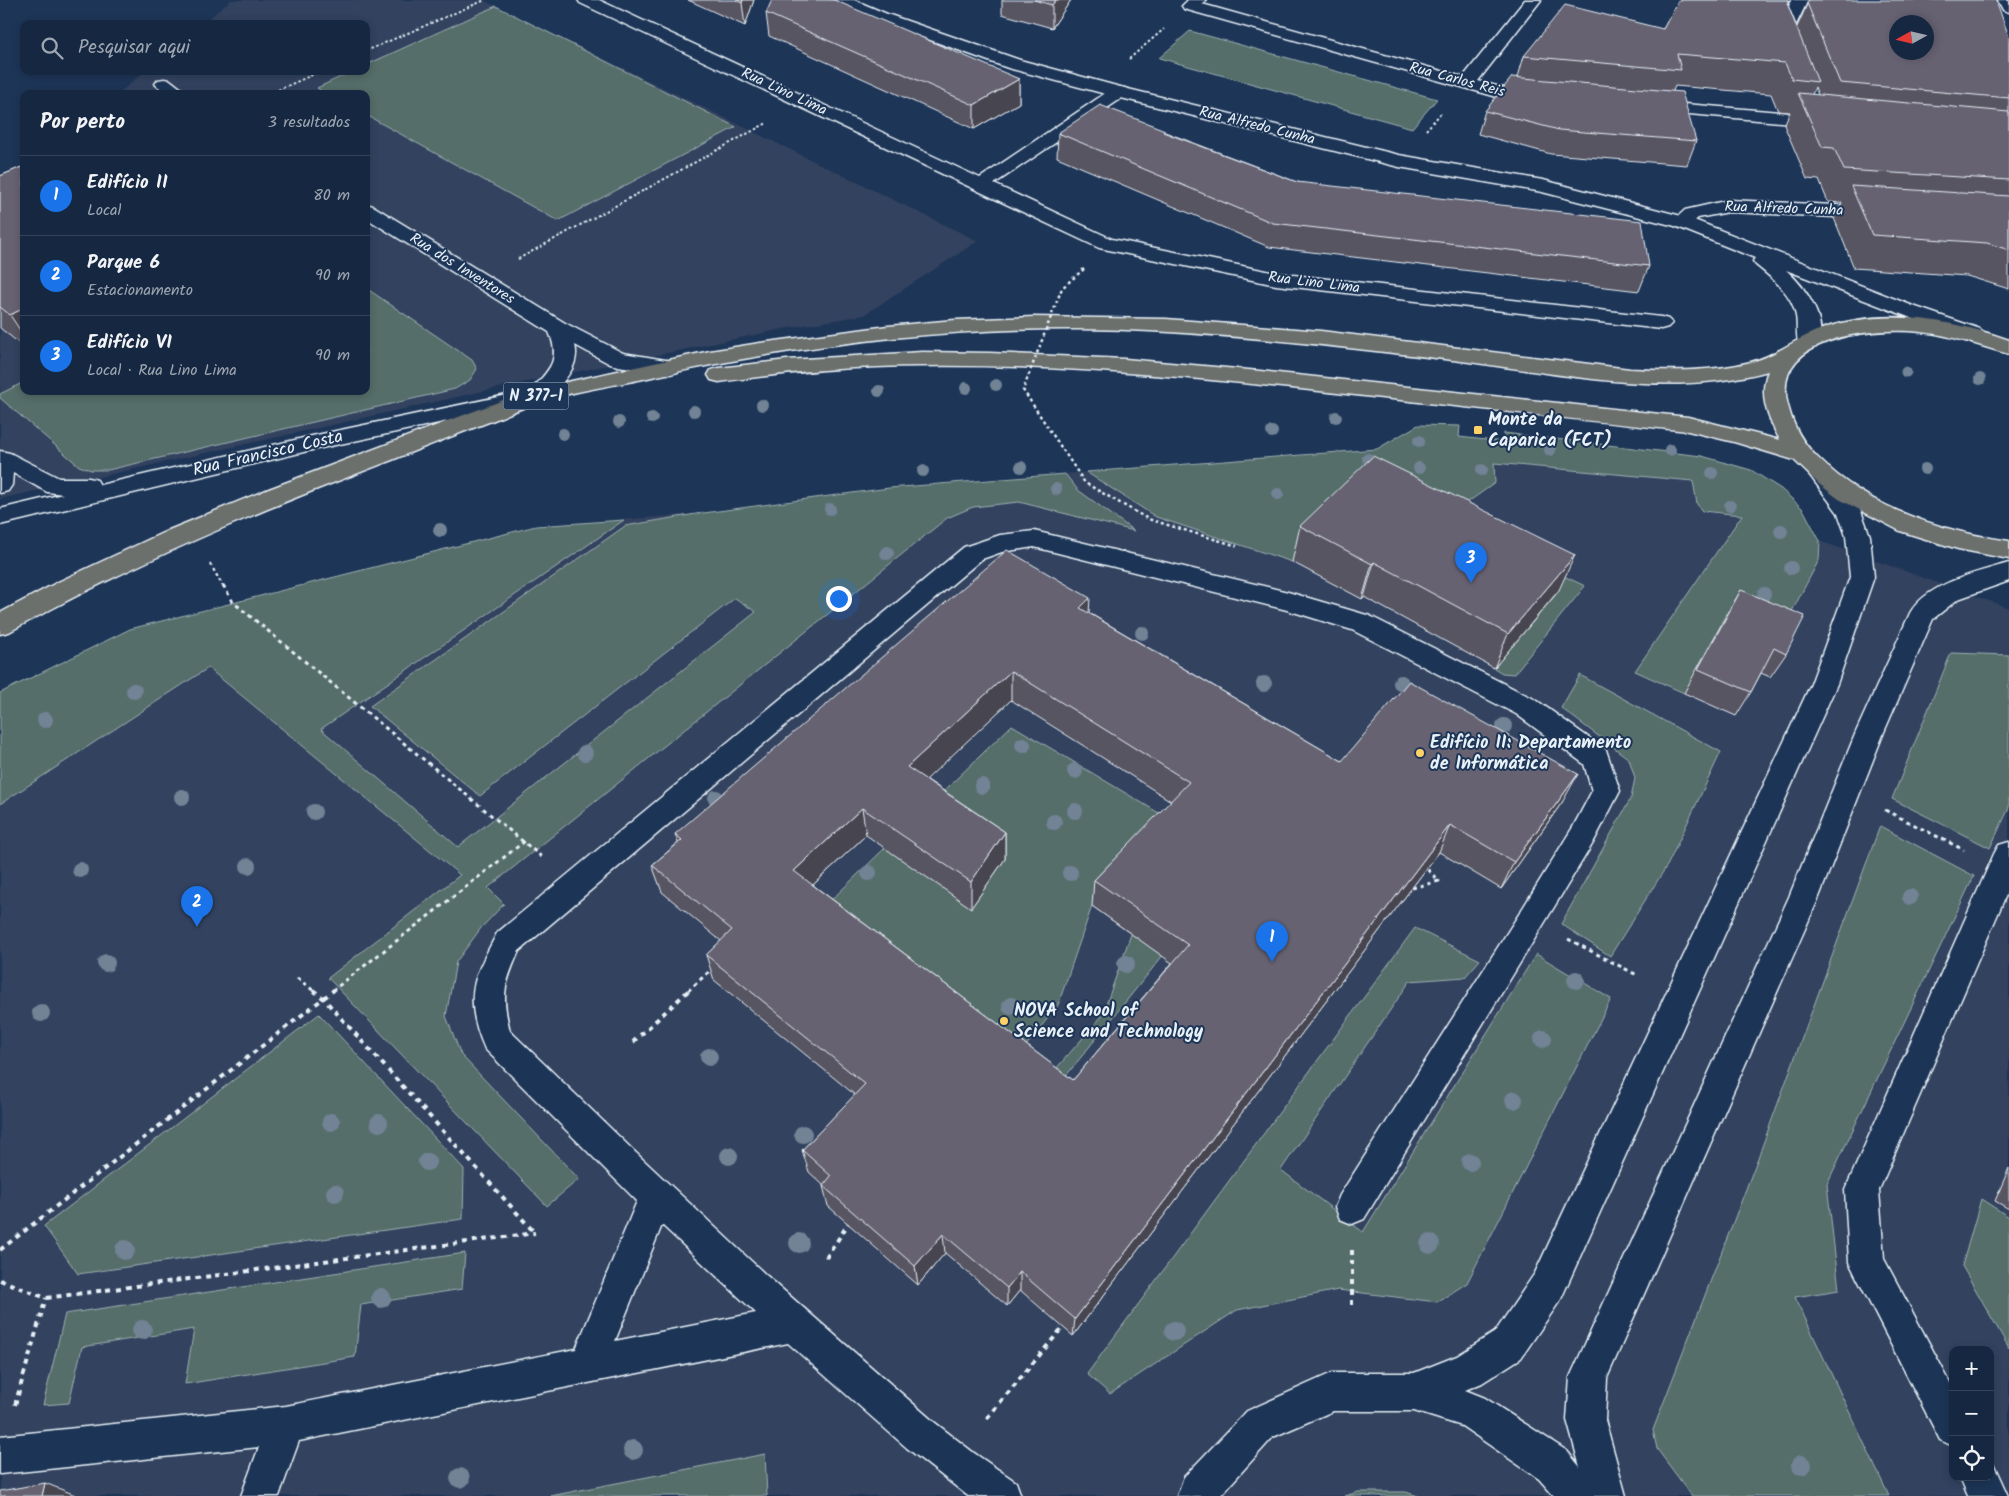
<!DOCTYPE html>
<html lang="pt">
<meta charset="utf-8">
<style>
:root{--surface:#162841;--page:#1f3048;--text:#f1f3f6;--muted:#9ea6b1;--line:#35445a;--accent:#1a73e8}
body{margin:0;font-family:Kalam,sans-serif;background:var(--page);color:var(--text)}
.controls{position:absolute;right:15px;bottom:15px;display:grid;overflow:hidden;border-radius:10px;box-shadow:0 2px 8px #0003}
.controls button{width:45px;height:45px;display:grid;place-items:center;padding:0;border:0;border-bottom:1px solid var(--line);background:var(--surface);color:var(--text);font:25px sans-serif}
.compass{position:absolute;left:1889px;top:15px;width:45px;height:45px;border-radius:50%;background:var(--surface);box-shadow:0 2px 8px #0003;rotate:262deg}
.you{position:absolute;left:838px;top:598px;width:18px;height:18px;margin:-12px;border:4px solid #fff;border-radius:50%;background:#1a73e8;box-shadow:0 0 0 8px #1a73e833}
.badge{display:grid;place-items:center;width:32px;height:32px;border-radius:50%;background:var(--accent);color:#fff;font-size:16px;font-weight:700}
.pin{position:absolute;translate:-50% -41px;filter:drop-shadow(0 1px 2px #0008)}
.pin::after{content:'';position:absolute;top:26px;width:18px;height:15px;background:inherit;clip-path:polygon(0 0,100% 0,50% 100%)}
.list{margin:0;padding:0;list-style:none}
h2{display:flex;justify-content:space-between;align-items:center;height:65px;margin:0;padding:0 20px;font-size:21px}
h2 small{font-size:16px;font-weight:400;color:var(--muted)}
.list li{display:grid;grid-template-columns:32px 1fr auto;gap:15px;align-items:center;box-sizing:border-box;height:80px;padding:0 20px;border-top:1px solid var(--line)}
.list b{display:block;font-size:19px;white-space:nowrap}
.list p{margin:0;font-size:16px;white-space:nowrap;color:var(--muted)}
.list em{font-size:16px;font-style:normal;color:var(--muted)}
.icon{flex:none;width:28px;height:28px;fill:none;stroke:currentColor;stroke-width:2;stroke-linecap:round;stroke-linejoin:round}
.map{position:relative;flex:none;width:2009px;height:1496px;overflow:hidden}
.search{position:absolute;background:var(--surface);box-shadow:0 2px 8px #0003;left:20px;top:20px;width:350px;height:55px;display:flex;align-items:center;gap:12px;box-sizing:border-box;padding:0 18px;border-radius:10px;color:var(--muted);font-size:19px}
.panel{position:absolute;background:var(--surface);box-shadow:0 2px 8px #0003;left:20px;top:90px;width:350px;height:305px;border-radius:10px}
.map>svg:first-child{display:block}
.built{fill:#33425f;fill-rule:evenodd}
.green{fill:#556e6b;stroke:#9eb0b2}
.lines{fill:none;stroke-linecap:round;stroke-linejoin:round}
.service-casing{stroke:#e8f1f8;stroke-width:3}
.minor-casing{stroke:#e8f1f8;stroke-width:3}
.tertiary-casing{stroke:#e8f1f8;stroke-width:3}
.primary-casing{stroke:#e8f1f8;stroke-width:3}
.path-far3{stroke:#e8f1f8;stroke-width:2;stroke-dasharray:2.5 2.5;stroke-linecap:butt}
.path-far2{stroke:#e8f1f8;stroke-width:2.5;stroke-dasharray:3 3;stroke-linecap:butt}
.path-far1{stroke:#e8f1f8;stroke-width:3;stroke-dasharray:4 4;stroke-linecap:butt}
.path{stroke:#e8f1f8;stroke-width:4;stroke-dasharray:5 5;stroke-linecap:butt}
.service{fill:#1d3557;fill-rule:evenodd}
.minor{fill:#1d3557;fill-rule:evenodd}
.tertiary{fill:#1d3557;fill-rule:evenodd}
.primary{fill:#6c706d;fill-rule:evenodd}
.path-bridge{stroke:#e8f1f8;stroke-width:2.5;stroke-dasharray:3 3;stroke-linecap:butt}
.tree{fill:#718395}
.wall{fill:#585462;stroke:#e8f1f8;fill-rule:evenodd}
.shaded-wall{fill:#474550;stroke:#e8f1f8}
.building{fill:#666272;stroke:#e8f1f8;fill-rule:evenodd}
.poi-dot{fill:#ffd166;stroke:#1d3557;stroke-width:2}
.labels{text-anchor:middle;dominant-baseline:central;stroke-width:4;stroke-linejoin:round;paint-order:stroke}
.far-street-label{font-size:15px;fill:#e8f1f8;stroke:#1d3557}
.shield{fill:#1d3557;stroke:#abb9c8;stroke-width:1}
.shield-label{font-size:16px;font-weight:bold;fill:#e8f1f8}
.poi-label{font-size:18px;font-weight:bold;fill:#e8f1f8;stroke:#1d3557;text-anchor:start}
.street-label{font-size:18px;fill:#e8f1f8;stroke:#1d3557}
</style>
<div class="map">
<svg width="2009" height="1496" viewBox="0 0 2009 1496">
<rect width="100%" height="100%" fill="#1d3557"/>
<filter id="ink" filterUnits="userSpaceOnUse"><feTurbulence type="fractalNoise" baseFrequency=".02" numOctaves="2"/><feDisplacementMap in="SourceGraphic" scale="10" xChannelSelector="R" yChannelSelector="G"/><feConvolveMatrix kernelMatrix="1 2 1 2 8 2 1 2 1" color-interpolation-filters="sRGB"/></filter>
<g filter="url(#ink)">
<g class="built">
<path d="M231,0H483L978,241L864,315L783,329L484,391L0,499V193L24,173V391H366V94H118L145,71H366V24H202Z"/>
<path d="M1418,425L1460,426L1459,437L1504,442V433L1702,456L1751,470L1781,489L1803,509L1820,541L2009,608V1496H0V693L130,629L536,526L696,514L889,488L1377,449ZM1953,1350H1990V1477H1953Z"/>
</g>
<g class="green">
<path d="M496,6L736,127L558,221L366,115V94H327L317,88L353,71H366V65Z"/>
<path d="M1190,31L1437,99L1412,128L1159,58Z"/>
<path d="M366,288L472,360L477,369L470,380L455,389L108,470H91L79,466L0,398V394L24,382V391H366Z"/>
<path d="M1418,425L1460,426L1459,437L1504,442V433L1702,456L1751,470L1781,489L1803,509L1820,541L1819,560L1779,636L1684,693L1635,671L1742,515L1702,511L1697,504L1693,481L1494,463L1495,483L1468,502L1451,523L1585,586L1514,674L1502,673L1494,668L1559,591L1364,491L1292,562L1156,517L1086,472L1377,449Z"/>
<path d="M1065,474L1078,490L1134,531L1019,502L973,507L947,518L488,888L504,904L481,928L456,962L446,1016L461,1055L579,1179L547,1206L328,978L460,875L208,668L0,804V693L130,629L536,526L624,520L321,729L458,847L756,612L735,598L480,796L370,706L625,526L696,514L889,488Z"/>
<path d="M1951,653L2009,655V808L1990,848L1892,799Z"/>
<path d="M1580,675L1721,752L1668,864L1610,956L1561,924L1631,798L1635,778L1629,759L1561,708Z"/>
<path d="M1012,725L1239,861L970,1195L952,1188L1102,1016L1131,934L1092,906L1058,1005L1015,1060L823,908Z"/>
<path d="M1880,826L1974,876L1827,1184L1839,1290L1795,1297L1889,1496H1692L1657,1449L1653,1430L1756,1163Z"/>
<path d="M1415,928L1480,960L1465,977L1410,981L1281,1170L1363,1232L1536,954L1611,999L1467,1283L1437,1302L1338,1290L1237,1310L1110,1394L1087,1374Z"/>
<path d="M319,1014L464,1169L463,1219L78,1274L44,1226Z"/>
<path d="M1981,1199L2009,1217V1348L1962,1266Z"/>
<path d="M465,1253L462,1289L361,1305L355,1357L185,1384L194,1329L82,1347L69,1403L43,1405L65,1314Z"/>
<path d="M765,1454L767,1496H550Z"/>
<path d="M1358,1492H1406L1418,1496H1345Z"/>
</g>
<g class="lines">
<defs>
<g id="service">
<path d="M1821,466L1829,468L1861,511L1870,536L1874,577L1837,684L1561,1299L1521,1358L1482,1383L1465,1390L1485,1398L1567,1451L1580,1467L1567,1420L1570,1377L1789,897L1856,732L1910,613C1927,583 1978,572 2009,563V581L1958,599L1933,619L1884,732L1819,897L1607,1378L1605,1420L1626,1496H1554L1539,1479L1462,1426L1414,1411H1333L1273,1437L1220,1496H1177L1184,1477L1247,1411L1332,1373H1414L1457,1356L1495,1332L1535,1273L1811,684L1850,577L1846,536L1838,513L1809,474L1813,468Z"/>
<path d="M1034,531L1288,592L1370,616L1536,700L1606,750L1620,791L1593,843L1364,1219L1352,1224L1340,1219L1335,1207L1340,1195L1521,911L1573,827L1592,791L1584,764L1516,714L1352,630L1287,610L1034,547L1002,552L982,559L519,951C504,985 501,995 510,1031L636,1153L767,1276L934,1422L974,1453L1016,1482L1021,1496H968L907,1448L788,1343L299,1441L279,1496H241L259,1447L0,1474V1436L286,1406L576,1349L637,1201L485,1049C476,1029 469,1004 475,982C479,965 490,948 497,933L964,547L1000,535ZM662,1225L756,1313L615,1341Z"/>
<path d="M2009,842V888L1879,1190L1884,1259L1953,1388V1446L1940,1440L1855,1274L1849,1262L1845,1190L1994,854L1999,845Z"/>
<path d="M1990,1462L1993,1463L2008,1496H1968L1960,1477H1990Z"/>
</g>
<g id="minor">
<path d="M578,0H599L980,178L1113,88L1119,87L1125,88L1128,92L1125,96L994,184L1112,239L1276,273L1661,317L1668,319L1672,323L1668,327L1661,329L1276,285L1099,248L580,3Z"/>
<path d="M1188,0H1206L1202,4L1463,77L1525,0H1541L1478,81L1504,88L1543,94L1546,98L1543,102L1537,103L1497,97L1184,9L1182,6Z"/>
<path d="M1792,0H1808L1792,33L1799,51L1797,55H1785L1776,33Z"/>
<path d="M1998,0H2009V12L2003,10Z"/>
<path d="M164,79L170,80L188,94H167L155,84L158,80Z"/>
<path d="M1649,101L1826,116L1832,117L1835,121L1832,125L1826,126L1643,110L1640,106L1643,102Z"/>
<path d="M1729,200L1876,207L1883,209L1886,213L1883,217L1876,219L1729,212L1698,218L1689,226L1682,228L1675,226L1672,222L1685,210Z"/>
<path d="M366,204L373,206L565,323L623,353L678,362L681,367L678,372L670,374L618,366L610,364L575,345C581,368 560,385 546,400L312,450L0,525V509L63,494L47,492L13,473L12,485L8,491L0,493V451L10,453L59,478H89L97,480L100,485L312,436L531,390C550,369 561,360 549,332L366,218Z"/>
</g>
<path id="tertiary" d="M832,0H854L887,14L1020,60L1124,88L1399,155L1543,180L1689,218L1913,306L1980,329L1984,334L1980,339L1973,340L1966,339L1786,270C1804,285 1831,323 1816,347L1808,349L1800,347C1795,338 1798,326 1796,316C1792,293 1773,279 1756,265L1753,261L1755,258L1675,226L1542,192L1399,167L1113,96L1008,68L875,20L834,3Z"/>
<path id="primary" d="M1034,317L1166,319L1321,331L1630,369C1670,371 1712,372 1751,362C1776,356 1795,339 1819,330C1880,307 1950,319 2009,340V354C1979,346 1952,335 1921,332C1873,327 1766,336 1789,409C1794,428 1803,443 1817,457C1868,508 1940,531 2009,541V559L1958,549L1900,531L1839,499L1819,484L1794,460L1734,442L1688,431C1568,419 1448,405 1328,392C1171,375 1013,360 855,368C810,370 764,376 719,382L711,380L708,375L711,370L719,368L787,360L922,352L990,353L1125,359L1260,371L1688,417L1780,440C1768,419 1758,395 1768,371C1670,398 1568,375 1469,362C1369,350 1270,338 1169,332C996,321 821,340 652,377C617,385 580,390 545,400C528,405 511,413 494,420C460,433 426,446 392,460C261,510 132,563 9,632L0,634V613L58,582L169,530L269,489L530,390L710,351L760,343L888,326L955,320Z"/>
</defs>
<use href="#service" class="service-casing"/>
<use href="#minor" class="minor-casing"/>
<use href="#tertiary" class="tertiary-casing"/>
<use href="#primary" class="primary-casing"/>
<g class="path-far3">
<path d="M366,51L485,0"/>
<path d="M1129,59L1164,29"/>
<path d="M269,94L321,71"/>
<path d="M1426,130L1442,112"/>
<path d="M518,259L767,123"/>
</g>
<path class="path-far2" d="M210,564L223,586"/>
<g class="path-far1">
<path d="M223,585L233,602L543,858"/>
<path d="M1885,810L1964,850"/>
<path d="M1412,888L1439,881L1426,868"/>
<path d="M1568,939L1637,975"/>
<path d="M297,978L314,991"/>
<path d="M332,991L525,841"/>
<path d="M688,991L713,968"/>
</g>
<g class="path">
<path d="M313,990L323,998L535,1233"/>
<path d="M633,1042L689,990"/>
<path d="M0,1250L334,990"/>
<path d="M1352,1250V1307"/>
<path d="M826,1258L850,1221"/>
<path d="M0,1280L46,1298L535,1233"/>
<path d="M15,1405L46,1298"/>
<path d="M987,1418L1063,1327"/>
</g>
<use href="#service" class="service"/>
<use href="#minor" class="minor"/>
<use href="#tertiary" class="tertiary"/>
<use href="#primary" class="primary"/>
<path class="path-bridge" d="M1084,269L1062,288L1023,390L1085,483L1148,519L1237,546"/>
</g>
<g class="tree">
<circle cx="1906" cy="372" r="5.5"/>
<circle cx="1980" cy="379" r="6"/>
<circle cx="996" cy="385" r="6"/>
<circle cx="966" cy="388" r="6"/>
<circle cx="879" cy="391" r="6"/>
<circle cx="762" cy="405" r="6"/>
<circle cx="694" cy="411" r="6"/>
<circle cx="1336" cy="417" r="6"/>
<circle cx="652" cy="418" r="6"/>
<circle cx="619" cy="422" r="6"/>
<circle cx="1272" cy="432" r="6"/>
<circle cx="563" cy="434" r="6"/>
<circle cx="1419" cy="441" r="6"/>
<circle cx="1550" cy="450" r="6"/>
<circle cx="1670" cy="450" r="6"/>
<circle cx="1368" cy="459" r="6"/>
<circle cx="1021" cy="467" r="6"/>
<circle cx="1419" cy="468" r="6"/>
<circle cx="1925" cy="469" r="6"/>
<circle cx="1482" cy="470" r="6"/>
<circle cx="923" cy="471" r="6"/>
<circle cx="1712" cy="473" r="6"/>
<circle cx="1056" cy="489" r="6"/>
<circle cx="1278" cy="494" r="6"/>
<circle cx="1730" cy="506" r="6"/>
<circle cx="830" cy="509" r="6"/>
<circle cx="440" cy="530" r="7"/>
<circle cx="1781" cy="531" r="7"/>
<circle cx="887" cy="553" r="7"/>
<circle cx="1791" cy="568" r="7"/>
<circle cx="1764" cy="594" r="7"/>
<circle cx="1142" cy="633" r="7"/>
<circle cx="1401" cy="683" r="8"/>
<circle cx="1264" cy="684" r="8"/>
<circle cx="134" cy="691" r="8"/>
<circle cx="45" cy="720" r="8"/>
<circle cx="1504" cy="726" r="8"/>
<circle cx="1023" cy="745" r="8"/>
<circle cx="585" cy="753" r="8"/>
<circle cx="1075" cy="771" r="8"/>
<circle cx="982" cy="786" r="8"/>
<circle cx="182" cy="797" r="8"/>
<circle cx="716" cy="798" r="8"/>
<circle cx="1075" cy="811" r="8"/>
<circle cx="314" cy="812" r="8"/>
<circle cx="1054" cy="822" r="8"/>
<circle cx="248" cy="866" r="8"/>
<circle cx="80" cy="870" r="8"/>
<circle cx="869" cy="873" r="8"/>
<circle cx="1070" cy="873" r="8"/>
<circle cx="1910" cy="897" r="8"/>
<circle cx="106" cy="963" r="9"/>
<circle cx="1126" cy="964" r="9"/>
<circle cx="1576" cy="980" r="9"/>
<circle cx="1011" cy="1006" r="9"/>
<circle cx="41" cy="1013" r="9"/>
<circle cx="1543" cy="1039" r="9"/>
<circle cx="709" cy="1057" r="9"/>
<circle cx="1514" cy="1100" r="9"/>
<circle cx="331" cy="1122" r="9"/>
<circle cx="379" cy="1123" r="9"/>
<circle cx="803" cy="1134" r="9"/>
<circle cx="729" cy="1156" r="9"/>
<circle cx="427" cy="1162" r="9"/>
<circle cx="1470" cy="1162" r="9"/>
<circle cx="335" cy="1193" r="9"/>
<circle cx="799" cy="1243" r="10"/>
<circle cx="1430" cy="1244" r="10"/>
<circle cx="125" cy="1250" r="10"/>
<circle cx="381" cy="1298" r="10"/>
<circle cx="142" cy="1330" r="10"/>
<circle cx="1174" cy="1331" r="10"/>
<circle cx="633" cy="1450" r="10"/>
<circle cx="1801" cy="1465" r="10"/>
<circle cx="460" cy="1478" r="10"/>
</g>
<g class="wall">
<path d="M688,0H754L745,26Z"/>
<path d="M1002,0H1071L1052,28L1002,14Z"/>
<path d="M1679,0H1790L1788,5L1797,27L1809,0L2009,37V289L1967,276L1854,268L1834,218L1842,203L1828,202L1819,180L1807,179L1784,125L1790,112L1778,111L1771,94L1675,86L1673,91L1696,141L1687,165L1551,154L1478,134L1485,111L1518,77L1524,56L1663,29ZM1815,87L1818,95H1812Z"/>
<path d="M766,13L1019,79V103L974,129L769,36Z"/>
<path d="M1165,132L1297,182L1649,266L1639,291L1269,247L1057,157L1058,133Z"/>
<path d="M24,166V347L0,328V176Z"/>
<path d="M1300,526L1559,590L1494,668L1364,597L1362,599L1292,562Z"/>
<path d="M1741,590L1786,654L1770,677L1761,673L1751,692L1736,716L1684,693L1727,614Z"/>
<path d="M1089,613L1342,761L1563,801L1501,889L1439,852L1073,1336L1020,1290L1007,1306L945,1253L918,1285L828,1206L823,1186V1185L809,1172L802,1150L855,1095L714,980L706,955L721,941L662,892L652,865L678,843L675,834ZM1011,700L1171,801L1094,880L1092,906L1172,963L1073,1080L813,885L866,835L971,908L1005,859V832L926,779Z"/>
<path d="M2009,1168V1209L1995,1201Z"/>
</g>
<g class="shaded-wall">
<path d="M743,0H754L745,26L742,3Z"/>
<path d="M1056,0H1071L1052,28V5Z"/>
<path d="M1019,79V103L974,129V105Z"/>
<path d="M24,308V336L10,315Z"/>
<path d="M1575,555L1559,590L1494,668L1508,634Z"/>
<path d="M1374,562L1364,597L1362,599L1372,564Z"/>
<path d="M1090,598L1088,627L1080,608Z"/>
<path d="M1011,671V700L910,795L907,767Z"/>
<path d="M1578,774L1563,801L1501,889L1514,862Z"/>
<path d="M862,808L866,835L800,897L794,871Z"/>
<path d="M1450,825L1439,852L1073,1336L1075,1319Z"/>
<path d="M1005,832V859L971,908V882Z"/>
<path d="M943,1234L945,1253L918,1285L915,1266Z"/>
<path d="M1020,1272V1290L1007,1306V1288Z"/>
<path d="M45,1483L78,1496H42Z"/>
</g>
<g class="building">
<path d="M736,0H743L742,3Z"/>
<path d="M772,0H834L1019,79L974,105L766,13Z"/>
<path d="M1034,0H1056L1052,5Z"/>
<path d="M1679,0H1789L1787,3L1818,82L1792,79L1785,63L1677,54L1681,70L1524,56L1565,5L1663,29Z"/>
<path d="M1809,0H1996L2009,37V98L1840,83L1807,3ZM1896,22H1926V52H1896Z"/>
<path d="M1512,77L1682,92L1696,141L1559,130L1485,111Z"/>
<path d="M1798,93L2009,112V180L1844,170L1834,148L1822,147Z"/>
<path d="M1100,105L1165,130L1163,132L1297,182L1642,221L1649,266L1273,223L1058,133Z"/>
<path d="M24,166V308L10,315L0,307V176Z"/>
<path d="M1851,186L2009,196V250L1987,243L1872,235Z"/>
<path d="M1373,456L1575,555L1508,634L1374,562L1372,564L1300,526Z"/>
<path d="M1007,550L1090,598L1080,608L1342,761L1409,681L1578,774L1514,862L1450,825L1075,1319L1020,1272L1007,1288L943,1234L915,1266L823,1186L831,1176L802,1150L865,1084L706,955L732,930L652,865L682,840L675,834ZM1011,671L1189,782L1094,880L1188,945L1073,1080L794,871L862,808L971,882L1005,832L907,767Z"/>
<path d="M1741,590L1805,616L1786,654L1774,648L1751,692L1698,669Z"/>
<path d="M45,1483L42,1496H0V1491Z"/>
</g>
</g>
<g class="poi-dot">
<rect x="1473" y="425" width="10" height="10" rx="2.5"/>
<circle cx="1420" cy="753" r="5"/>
<circle cx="1004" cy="1021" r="5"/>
</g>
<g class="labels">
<g class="far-street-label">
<text transform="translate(1457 80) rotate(15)">Rua Carlos Reis</text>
<text transform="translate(784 92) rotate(25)">Rua Lino Lima</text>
<text transform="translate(1257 126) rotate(14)">Rua Alfredo Cunha</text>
<text transform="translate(1784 209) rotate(2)">Rua Alfredo Cunha</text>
<text transform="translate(462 269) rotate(32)">Rua dos Inventores</text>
<text transform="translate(1314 283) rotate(7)">Rua Lino Lima</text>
</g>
<rect class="shield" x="503.5" y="382.5" width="65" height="27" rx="4"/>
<g class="shield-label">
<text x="536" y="396">N 377-1</text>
</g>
<g class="poi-label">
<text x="1488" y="420">Monte da<tspan x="1488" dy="21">Caparica (FCT)</tspan></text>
<text x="1430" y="743">Edifício II: Departamento<tspan x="1430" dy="21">de Informática</tspan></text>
<text x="1014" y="1011">NOVA School of<tspan x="1014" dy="21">Science and Technology</tspan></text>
</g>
<g class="street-label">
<text transform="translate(268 454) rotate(-13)">Rua Francisco Costa</text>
</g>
</g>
</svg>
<div class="controls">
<button>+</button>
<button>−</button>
<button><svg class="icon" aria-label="locate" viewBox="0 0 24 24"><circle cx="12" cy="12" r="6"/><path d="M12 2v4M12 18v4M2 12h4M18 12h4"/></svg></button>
</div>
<svg class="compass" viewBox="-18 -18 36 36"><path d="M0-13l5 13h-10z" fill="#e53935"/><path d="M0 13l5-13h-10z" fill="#9ea6b1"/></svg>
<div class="you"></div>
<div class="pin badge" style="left:1272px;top:962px">1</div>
<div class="pin badge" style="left:197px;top:927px">2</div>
<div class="pin badge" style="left:1471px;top:583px">3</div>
<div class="search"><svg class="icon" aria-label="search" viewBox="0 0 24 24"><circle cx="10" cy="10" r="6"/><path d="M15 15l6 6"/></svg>Pesquisar aqui</div>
<section class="panel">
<h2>Por perto<small>3 resultados</small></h2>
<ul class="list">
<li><span class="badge">1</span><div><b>Edifício II</b><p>Local</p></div><em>80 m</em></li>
<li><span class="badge">2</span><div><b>Parque 6</b><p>Estacionamento</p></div><em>90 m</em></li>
<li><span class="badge">3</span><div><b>Edifício VI</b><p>Local · Rua Lino Lima</p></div><em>90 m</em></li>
</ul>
</section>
</div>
